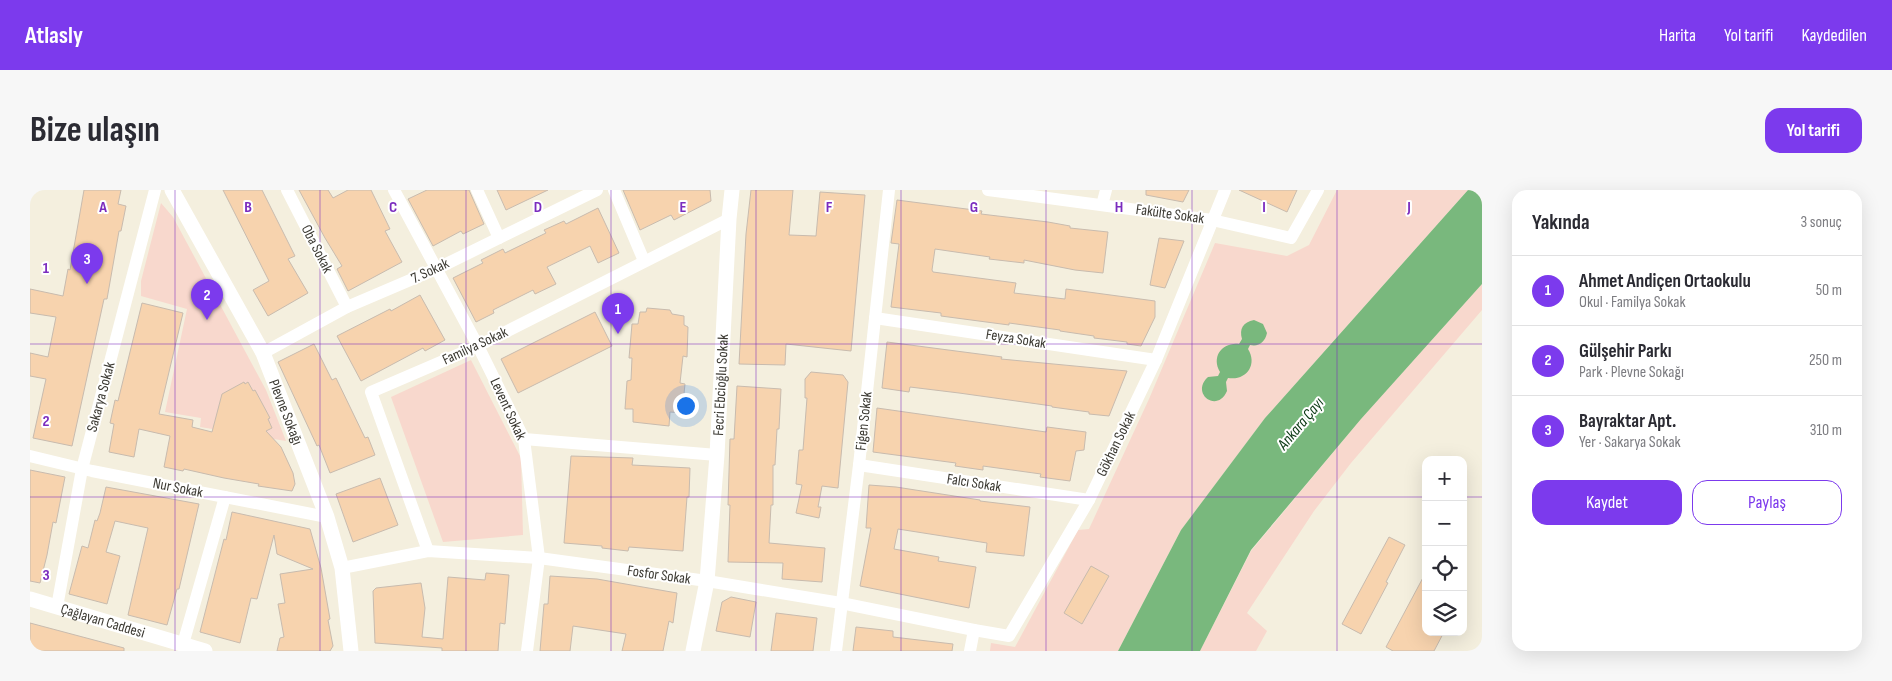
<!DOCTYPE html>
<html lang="tr">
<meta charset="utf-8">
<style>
:root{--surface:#fff;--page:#f7f7f7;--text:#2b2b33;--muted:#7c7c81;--line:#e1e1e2;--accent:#7c3aed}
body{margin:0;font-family:"Sofia Sans Condensed",sans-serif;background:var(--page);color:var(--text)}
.controls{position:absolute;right:15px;bottom:15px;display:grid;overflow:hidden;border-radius:10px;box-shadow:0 5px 20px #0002}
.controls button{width:45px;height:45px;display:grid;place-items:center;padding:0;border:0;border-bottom:1px solid var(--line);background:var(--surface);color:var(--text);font:25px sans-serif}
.you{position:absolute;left:655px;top:215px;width:18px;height:18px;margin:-12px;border:4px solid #fff;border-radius:50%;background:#1a73e8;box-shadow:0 0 0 8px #1a73e833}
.badge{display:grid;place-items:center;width:32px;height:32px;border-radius:50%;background:var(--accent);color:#fff;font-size:16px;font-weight:700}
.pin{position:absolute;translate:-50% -41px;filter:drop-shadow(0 1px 2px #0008)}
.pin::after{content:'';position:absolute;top:26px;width:18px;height:15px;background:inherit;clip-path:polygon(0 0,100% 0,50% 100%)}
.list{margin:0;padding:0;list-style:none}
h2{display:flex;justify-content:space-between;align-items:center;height:65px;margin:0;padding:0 20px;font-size:21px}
h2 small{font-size:16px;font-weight:400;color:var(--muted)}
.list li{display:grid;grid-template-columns:32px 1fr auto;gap:15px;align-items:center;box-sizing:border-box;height:70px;padding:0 20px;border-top:1px solid var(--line)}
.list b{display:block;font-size:19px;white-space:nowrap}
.list p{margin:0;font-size:16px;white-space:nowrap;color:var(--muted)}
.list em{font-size:16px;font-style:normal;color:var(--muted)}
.actions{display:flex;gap:10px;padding:15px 20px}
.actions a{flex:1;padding:11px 0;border:1px solid var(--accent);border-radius:15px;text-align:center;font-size:18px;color:var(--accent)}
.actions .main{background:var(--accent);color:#fff}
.icon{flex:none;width:28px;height:28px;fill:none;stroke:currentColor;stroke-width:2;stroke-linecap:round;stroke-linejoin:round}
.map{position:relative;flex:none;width:1452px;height:461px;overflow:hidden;border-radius:15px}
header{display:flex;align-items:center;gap:30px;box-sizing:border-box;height:70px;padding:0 25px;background:var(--accent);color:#fff}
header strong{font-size:24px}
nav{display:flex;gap:28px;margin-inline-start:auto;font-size:18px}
.intro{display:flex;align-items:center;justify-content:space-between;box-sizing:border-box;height:120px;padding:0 30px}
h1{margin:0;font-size:35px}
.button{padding:12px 22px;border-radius:15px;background:var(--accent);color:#fff;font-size:18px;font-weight:700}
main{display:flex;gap:30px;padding:0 30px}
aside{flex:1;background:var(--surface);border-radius:15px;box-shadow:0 5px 20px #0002}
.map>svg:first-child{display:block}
.green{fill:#f8d8cd}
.water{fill:#79b87d}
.building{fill:#f7d3ae;stroke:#c8bbae}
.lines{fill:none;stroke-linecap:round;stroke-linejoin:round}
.minor{stroke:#fff;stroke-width:12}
.tertiary{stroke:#fff;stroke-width:15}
.grid{fill:none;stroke:#7b2cbf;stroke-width:1;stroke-opacity:0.55}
.labels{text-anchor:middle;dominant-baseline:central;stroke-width:4;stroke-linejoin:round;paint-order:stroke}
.street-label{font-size:15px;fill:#3b3932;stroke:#fff}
.water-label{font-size:16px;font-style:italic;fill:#05350e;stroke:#fff}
.grid-label{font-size:16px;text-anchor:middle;font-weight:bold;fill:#7b2cbf;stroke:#fff;stroke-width:4;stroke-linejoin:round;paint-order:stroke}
</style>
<header>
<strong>Atlasly</strong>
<nav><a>Harita</a><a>Yol tarifi</a><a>Kaydedilen</a></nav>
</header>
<div class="intro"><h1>Bize ulaşın</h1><a class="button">Yol tarifi</a></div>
<main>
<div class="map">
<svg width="1452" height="461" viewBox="0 0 1452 461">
<rect width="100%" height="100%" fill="#f4efde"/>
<g class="green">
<path d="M1307,0H1438L1235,228L1151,340L1088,461H960L961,453L985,457L1048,340L1059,339L1119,209L1185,53L1257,66L1279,55Z"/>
<path d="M131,13L143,27L236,200L256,251L170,237L171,228L135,222L157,119L111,106V91Z"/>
<path d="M1452,94V120L1321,273L1284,321L1217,423L1237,441L1226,461H1170L1221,361L1331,229Z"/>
<path d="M441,170L491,268L493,345L413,352L361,207Z"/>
</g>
<g class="water">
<path d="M1438,0H1452V94L1331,229L1221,360L1170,461H1088L1151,340L1235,228Z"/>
<path d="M1224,130L1233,134L1237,143C1235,152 1229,157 1220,155L1218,159C1228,175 1216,191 1198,188L1196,192L1197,201C1187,224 1160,203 1178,187L1188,186L1190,182C1181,167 1192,152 1209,154L1212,149C1209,139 1213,132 1224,130Z"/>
</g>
<g class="building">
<path d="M54,0H91L88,14L96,16L91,41H89L77,109H74L42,256L3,248L16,189L0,186V163L18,167L26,127L0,123V99L33,106L38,79L40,80Z"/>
<path d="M193,0H232L265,66L258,69L278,103L238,126L223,100L239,91Z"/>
<path d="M269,0H298L303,8L318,0H341L360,39L355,41L372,72L318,101L307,79L312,76L295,48Z"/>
<path d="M397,0H439L454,34L433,44L431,41L403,56L378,9Z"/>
<path d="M467,0H518L476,20Z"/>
<path d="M593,0H680L681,11L644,30L641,25L610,40Z"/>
<path d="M721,0H763L759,45L786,46L790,2L835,5L821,161L756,154L755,175L709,174L716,44Z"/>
<path d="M1116,0H1159L1153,12L1116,5Z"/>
<path d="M1209,0H1267L1257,22Z"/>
<path d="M867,10L952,21L951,24L1018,32L1040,36V38L1078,42L1073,83L1045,80L994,70V73L959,69L960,67L905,59L902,80L903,82L986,93L984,103L1035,109L1036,99L1125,111V127L1111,156L1097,154V152L1064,148V146L1030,141V140L979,133V135L911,126V123L861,117L869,54L861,53Z"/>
<path d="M568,18L589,63L568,73L560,56L517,77L526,94L505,104L503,100L463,120L464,123L446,132L423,88L453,73L451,70L473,59L475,63L516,43L514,40L534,31L536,34Z"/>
<path d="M1129,48L1154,51L1135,98L1120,95Z"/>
<path d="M390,105L415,150L395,161L393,158L331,191L307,146L360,119L361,121Z"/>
<path d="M112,113L153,123L129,224L163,230L162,237L182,242L192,204L214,192L215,194L218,192L223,201L225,200L240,228L238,229L242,238L236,241L251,257L263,283L265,294L262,301L228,296L229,294L194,288L154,279L153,281L134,277L140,246L109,239L104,267L79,262L84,234L80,233L85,210L88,211Z"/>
<path d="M617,118L640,120L642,124L654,126V135L658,137L657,167L653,166L650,193L655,194L652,223L640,222L639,236L603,232V219H595L597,191L601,190L602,168H599L602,134H608L610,122H616Z"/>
<path d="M565,122L582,156L488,203L471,169Z"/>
<path d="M857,152L972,167L971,169L1097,181L1079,226L1059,224V222L1022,217V216L929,203L880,197L879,202L852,198Z"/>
<path d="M284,154L302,190L306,188L335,248L338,247L345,265L300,283L289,255L287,256L248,172Z"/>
<path d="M781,182L813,185L818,192L808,298L792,296L788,317H791L789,328L766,323L772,295L766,294L769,260H773L777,208H775V189Z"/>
<path d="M707,196L751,199L749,239H747L745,275H743V315H741L739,353L795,358L792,392L752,389L753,373L698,372L700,315H698L700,249H704Z"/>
<path d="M847,218L1016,242L1017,237L1056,242L1054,260L1046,261L1040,291L1010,287L1011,284L953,276V280L925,276L926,273L843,262Z"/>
<path d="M541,266L603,268L602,275L660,278L659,307H657L653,361L599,357L598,361L572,358V356L534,353Z"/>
<path d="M0,280L35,287L26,333L23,332L17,365L10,393L0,391Z"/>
<path d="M350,288L368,335L323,352L306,304Z"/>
<path d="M839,295L866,297L950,310V311L1000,317L994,366L956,362L957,353L868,339L864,359L909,367L908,371L946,377L939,418L830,396L841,338H836Z"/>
<path d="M76,297L169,314L149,399H147L137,435L98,425L118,338L85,331L76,362L90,366L77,414L39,404L52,356L58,358L65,330L67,331L70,323Z"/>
<path d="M202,322L280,339L291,378L300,429L298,430L303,456L300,461H247L250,448L254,447L248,414L255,413L250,384L283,379L247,364L244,345L227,409L221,408L210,453L170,442L194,349L196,350Z"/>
<path d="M1359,347L1375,355L1356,392L1358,393L1331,444L1312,434Z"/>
<path d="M1061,376L1079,386L1052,434L1034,423Z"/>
<path d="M1396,382V442H1414L1404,461H1363L1356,457Z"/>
<path d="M456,383L479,385L475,434L470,433L468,461H412V458L345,453L343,401L346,398L391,393L395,418L392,447L413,449L418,387L455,390Z"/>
<path d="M520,386L567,389L647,403L643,433L639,431L633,461H592L596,444L543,436L540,461H510L514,414H518Z"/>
<path d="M701,407L726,412L720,447L686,441L692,412Z"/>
<path d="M746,423L787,428L783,461H741Z"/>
<path d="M0,433L94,458V461H0Z"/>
<path d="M826,437L863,441V447L923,454L922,461H823Z"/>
</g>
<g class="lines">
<g class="minor">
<path d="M257,0L317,117"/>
<path d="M364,0L448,156L494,249L509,368L497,461"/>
<path d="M447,0L469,48"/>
<path d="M584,0L614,71"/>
<path d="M958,0L1182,30L1261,48L1288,0"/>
<path d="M1072,15L1076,0"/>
<path d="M845,128L1126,170"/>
<path d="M233,163L317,117L406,79L567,0"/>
<path d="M494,249L687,265"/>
<path d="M0,266L62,281L297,327"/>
<path d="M829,275L1059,310"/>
<path d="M398,361L341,202L448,156L699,29"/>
<path d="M312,378L398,361L509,368L677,391L811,413L944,440"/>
<path d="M27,417L52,279L125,0"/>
<path d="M153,454L195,307"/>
<path d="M806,461L829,275L859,0"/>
<path d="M940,461L944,440L979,446L1059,310L1126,170L1195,0"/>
</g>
<g class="tertiary">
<path id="s1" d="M142,0L233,163L297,327L312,378L321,461"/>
<path id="s2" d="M0,409L175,461"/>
<path id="s3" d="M663,461L677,391L687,265L699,29L702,0"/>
</g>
</g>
<path class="grid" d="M145,0V461M290,0V461M436,0V461M581,0V461M726,0V461M871,0V461M1016,0V461M1162,0V461M1307,0V461M0,154H1452M0,307H1396M1433,307H1452"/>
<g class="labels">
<g class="street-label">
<text transform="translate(1140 24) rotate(8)">Fakülte Sokak</text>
<text transform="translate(287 59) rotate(63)">Oba Sokak</text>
<text transform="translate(400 81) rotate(-25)">7. Sokak</text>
<text transform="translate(986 149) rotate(9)">Feyza Sokak</text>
<text transform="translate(445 156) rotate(-25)">Familya Sokak</text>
<text stroke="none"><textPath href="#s3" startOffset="268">Fecri Ebcioğlu Sokak</textPath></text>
<text transform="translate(71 207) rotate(-75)">Sakarya Sokak</text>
<text transform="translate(478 219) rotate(65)">Levent Sokak</text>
<text stroke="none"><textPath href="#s1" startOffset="250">Plevne Sokağı</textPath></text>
<text transform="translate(834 231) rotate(-84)">Figen Sokak</text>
<text transform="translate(1086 254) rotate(-64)">Gökhan Sokak</text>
<text transform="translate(944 293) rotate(9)">Falcı Sokak</text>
<text transform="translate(148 298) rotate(11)">Nur Sokak</text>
<text transform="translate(629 385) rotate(8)">Fosfor Sokak</text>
<text stroke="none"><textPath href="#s2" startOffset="76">Çağlayan Caddesi</textPath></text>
</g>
<g class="water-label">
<text transform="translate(1271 234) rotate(-50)">Ankara Çayı</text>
</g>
</g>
<g class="grid-label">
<text x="73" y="22">A</text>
<text x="218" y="22">B</text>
<text x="363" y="22">C</text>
<text x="508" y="22">D</text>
<text x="653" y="22">E</text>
<text x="799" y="22">F</text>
<text x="944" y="22">G</text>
<text x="1089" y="22">H</text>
<text x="1234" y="22">I</text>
<text x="1379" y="22">J</text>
<text x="16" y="83">1</text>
<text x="16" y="236">2</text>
<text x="16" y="390">3</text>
</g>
</svg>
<div class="controls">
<button>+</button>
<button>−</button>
<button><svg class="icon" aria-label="locate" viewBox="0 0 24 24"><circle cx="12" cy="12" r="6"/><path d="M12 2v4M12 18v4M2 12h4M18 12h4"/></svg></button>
<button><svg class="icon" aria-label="layers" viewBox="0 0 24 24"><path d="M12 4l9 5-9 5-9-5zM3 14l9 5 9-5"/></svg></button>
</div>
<div class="you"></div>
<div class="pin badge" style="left:588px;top:144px">1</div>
<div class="pin badge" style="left:177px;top:130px">2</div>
<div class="pin badge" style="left:57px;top:94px">3</div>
</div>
<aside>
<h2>Yakında<small>3 sonuç</small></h2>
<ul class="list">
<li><span class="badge">1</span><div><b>Ahmet Andiçen Ortaokulu</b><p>Okul · Familya Sokak</p></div><em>50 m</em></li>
<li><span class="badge">2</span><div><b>Gülşehir Parkı</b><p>Park · Plevne Sokağı</p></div><em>250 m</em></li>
<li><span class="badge">3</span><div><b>Bayraktar Apt.</b><p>Yer · Sakarya Sokak</p></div><em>310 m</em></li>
</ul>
<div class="actions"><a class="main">Kaydet</a><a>Paylaş</a></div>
</aside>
</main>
